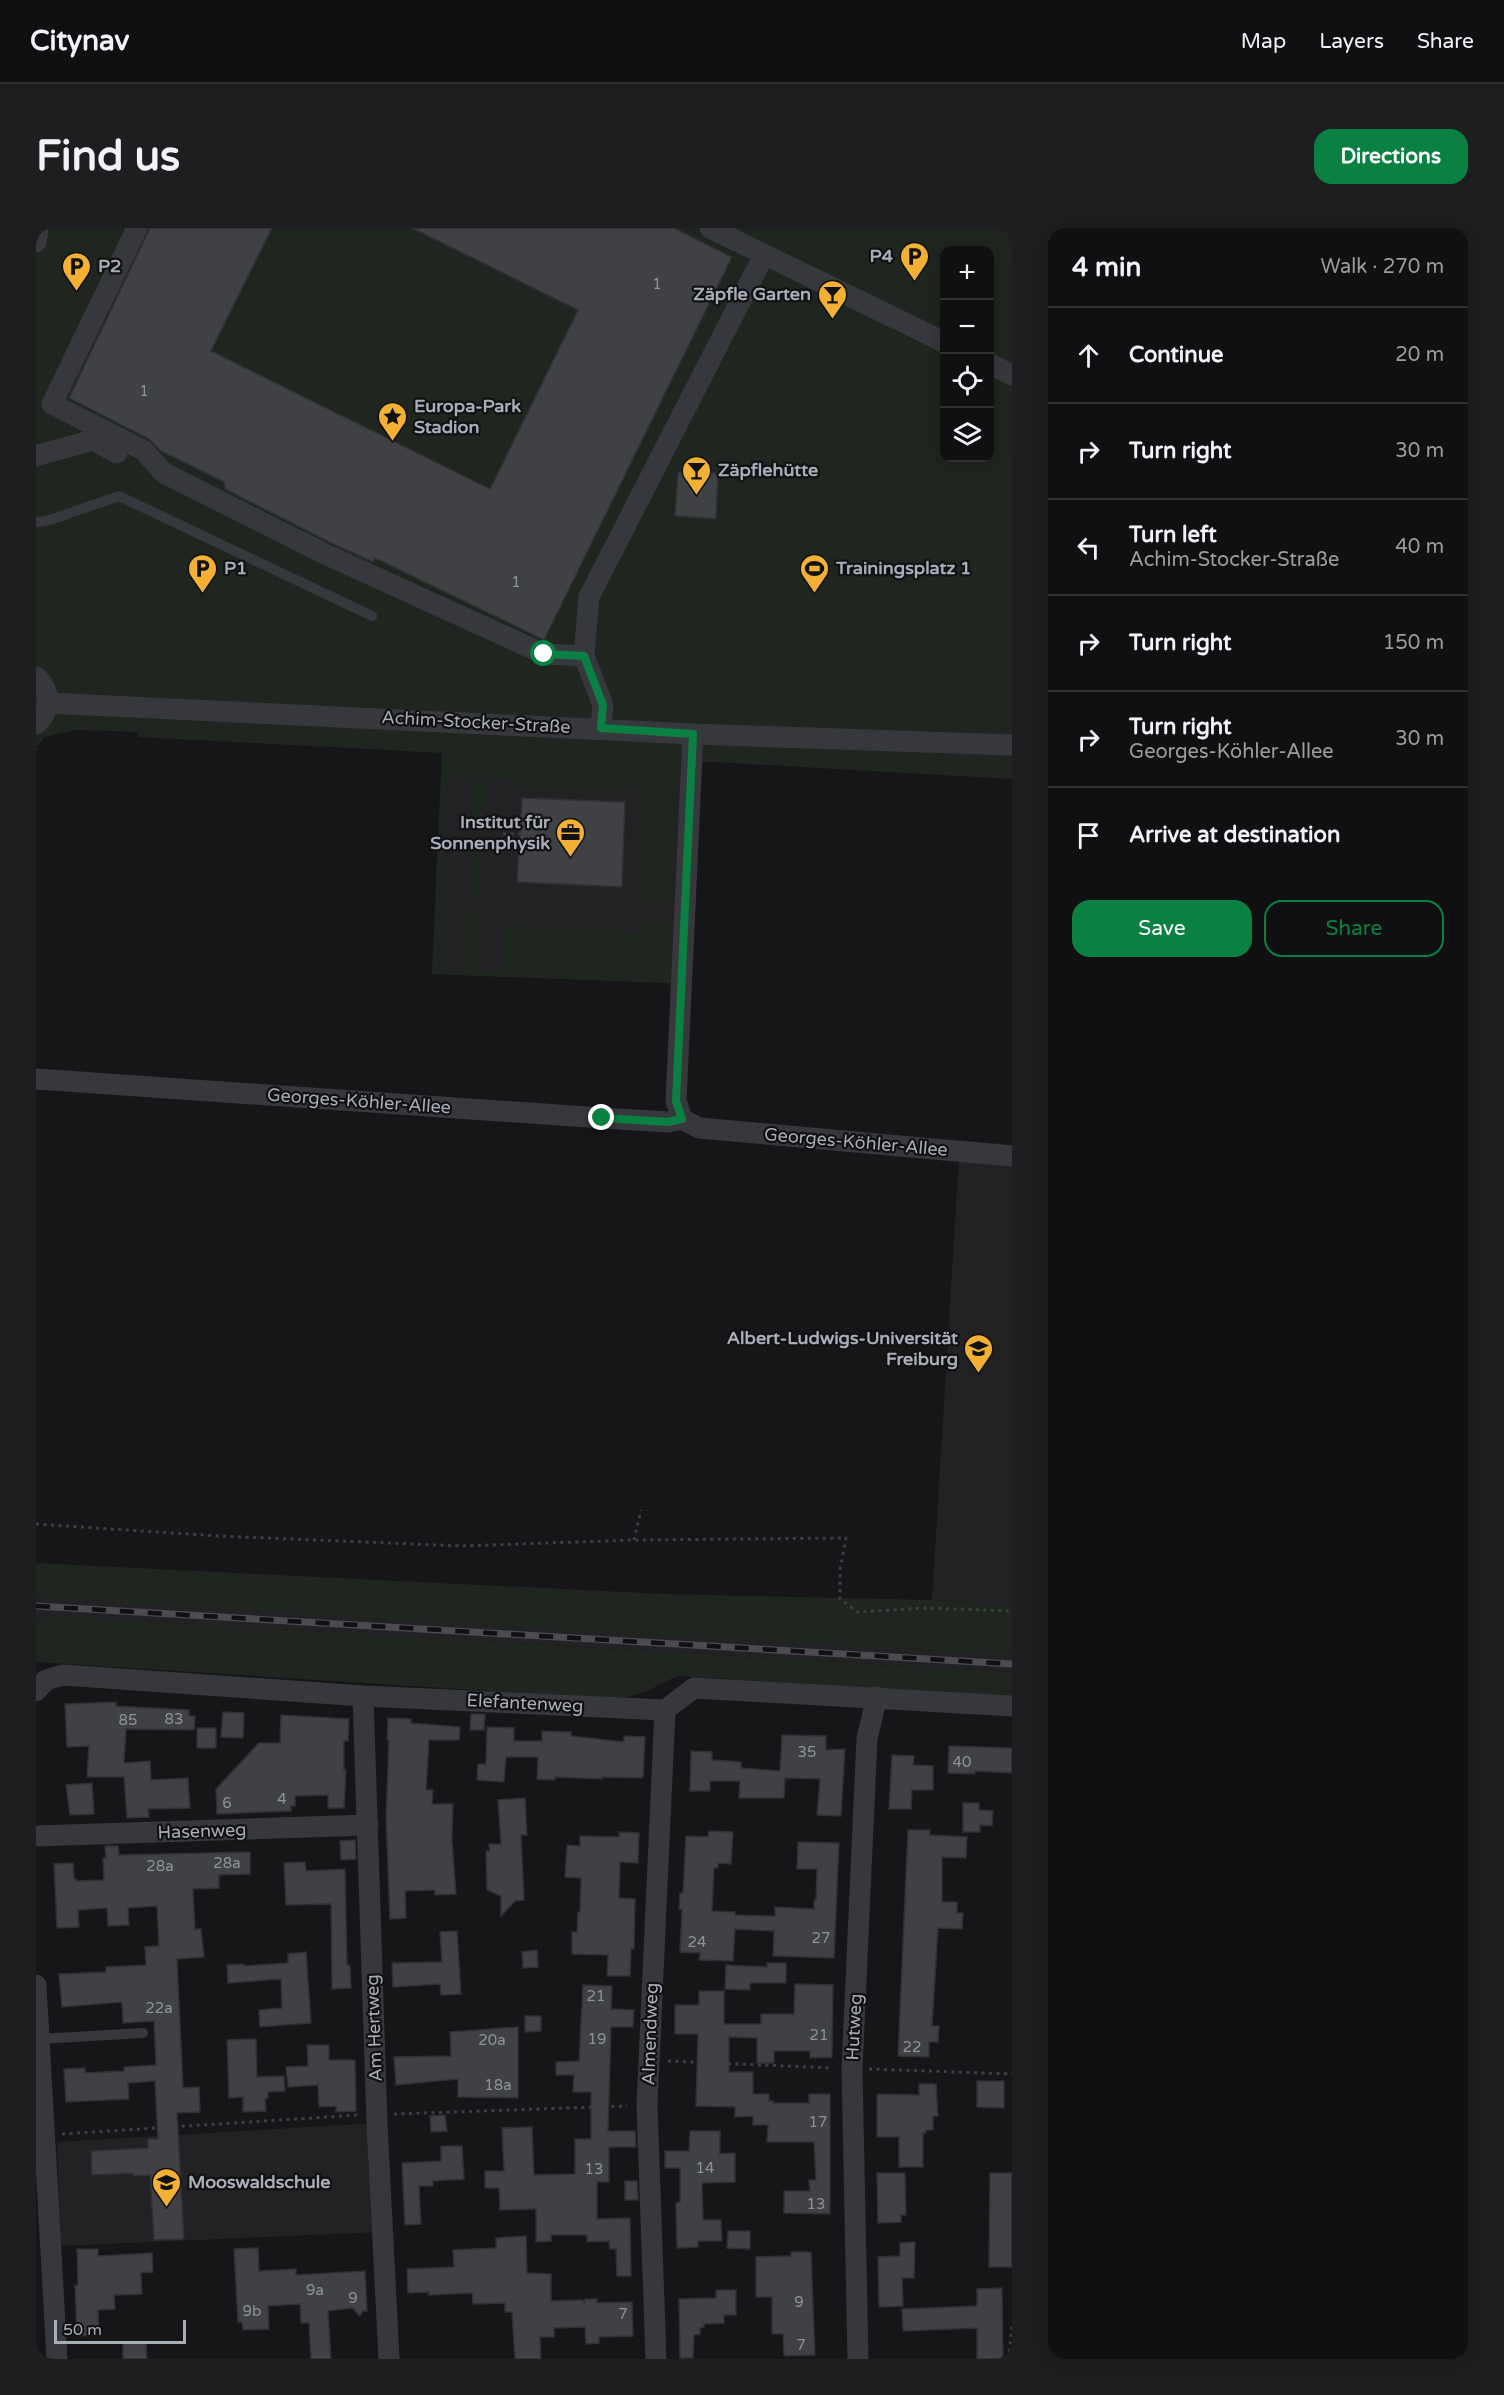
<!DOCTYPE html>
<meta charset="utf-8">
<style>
:root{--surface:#101012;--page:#1e1e20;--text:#f1f3f6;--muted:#9c9d9f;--line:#303032;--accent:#0b8043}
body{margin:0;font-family:"Varela Round",sans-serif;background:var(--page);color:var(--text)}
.controls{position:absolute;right:18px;top:18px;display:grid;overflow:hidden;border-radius:12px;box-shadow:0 3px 15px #0003}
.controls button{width:54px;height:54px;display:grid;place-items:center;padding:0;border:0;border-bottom:2px solid var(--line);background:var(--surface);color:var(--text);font:30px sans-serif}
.scale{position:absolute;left:18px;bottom:15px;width:132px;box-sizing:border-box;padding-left:6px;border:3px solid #a8adb8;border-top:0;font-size:16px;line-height:21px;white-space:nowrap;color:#a8adb8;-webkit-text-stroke:4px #111113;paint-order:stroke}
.stop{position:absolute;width:18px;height:18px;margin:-14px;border:4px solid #0b8043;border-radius:50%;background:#fff}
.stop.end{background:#0b8043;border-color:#fff;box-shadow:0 2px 6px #0008}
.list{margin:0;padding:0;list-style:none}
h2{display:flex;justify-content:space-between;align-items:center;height:78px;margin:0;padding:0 24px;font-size:26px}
h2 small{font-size:20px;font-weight:400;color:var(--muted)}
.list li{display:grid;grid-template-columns:39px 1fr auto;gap:18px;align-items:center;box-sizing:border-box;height:96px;padding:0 24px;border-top:2px solid var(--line)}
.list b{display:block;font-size:22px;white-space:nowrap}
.list p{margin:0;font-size:20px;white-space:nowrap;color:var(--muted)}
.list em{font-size:20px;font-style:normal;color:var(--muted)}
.actions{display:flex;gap:12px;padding:18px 24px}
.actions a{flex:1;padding:14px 0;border:2px solid var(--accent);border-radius:18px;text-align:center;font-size:21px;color:var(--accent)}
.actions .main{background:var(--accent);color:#fff}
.icon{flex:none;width:33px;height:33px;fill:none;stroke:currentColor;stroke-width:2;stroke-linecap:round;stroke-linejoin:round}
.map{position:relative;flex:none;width:976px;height:2131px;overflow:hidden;border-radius:18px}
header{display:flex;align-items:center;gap:36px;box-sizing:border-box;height:84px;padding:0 30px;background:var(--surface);border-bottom:2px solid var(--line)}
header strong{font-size:28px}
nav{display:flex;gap:33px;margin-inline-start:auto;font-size:21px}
.intro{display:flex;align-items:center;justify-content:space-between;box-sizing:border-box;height:144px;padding:0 36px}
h1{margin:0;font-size:42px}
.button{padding:15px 27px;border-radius:18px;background:var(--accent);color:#fff;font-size:21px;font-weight:700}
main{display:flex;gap:36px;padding:0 36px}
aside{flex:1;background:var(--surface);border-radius:18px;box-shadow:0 3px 15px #0003}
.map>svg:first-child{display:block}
.built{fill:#222225}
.green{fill:#1e261f;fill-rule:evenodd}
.building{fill:#404145;stroke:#303034;stroke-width:1.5}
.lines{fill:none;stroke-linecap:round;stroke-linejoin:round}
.path{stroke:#3d3f44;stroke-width:3;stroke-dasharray:3 4.5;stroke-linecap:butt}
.lane{stroke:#37383d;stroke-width:10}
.street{stroke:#37383d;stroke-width:21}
.rail-casing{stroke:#4a4c52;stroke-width:7}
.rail{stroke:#111113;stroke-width:4.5;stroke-dasharray:14;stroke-linecap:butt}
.route{stroke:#0b8043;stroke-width:8}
.labels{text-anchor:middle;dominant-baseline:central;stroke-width:4.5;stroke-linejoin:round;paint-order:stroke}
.number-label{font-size:15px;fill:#8e929b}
.poi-label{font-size:18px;font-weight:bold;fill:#a8adb8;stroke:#111113;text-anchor:start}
.street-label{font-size:18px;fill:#a8adb8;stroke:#111113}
</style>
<header>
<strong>Citynav</strong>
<nav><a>Map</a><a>Layers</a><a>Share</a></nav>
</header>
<div class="intro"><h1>Find us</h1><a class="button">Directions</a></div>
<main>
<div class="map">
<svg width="976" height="2131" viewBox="0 0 976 2131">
<rect width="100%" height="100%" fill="#161618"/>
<g class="built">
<path d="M406,525L665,535L653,756L396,746Z"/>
<path d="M924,912L976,917V1377L896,1372Z"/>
<path d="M0,1369L976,1427V1444L239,1401L225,1404L211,1403L196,1398L17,1388L0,1390Z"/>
<path d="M341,1895L347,2004L24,2018L21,1914Z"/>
</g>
<g class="green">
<path d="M0,0H976V551L676,534H637L641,540L634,678L600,677L607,571L599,559L563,564L478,562V552L450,551L448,600H437L438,551L411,549L402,741L429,742L432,683H444L441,743L468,744L471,685L482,686V698L583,701V703H605V691L636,692L634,755L396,746L406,525L102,509V504L40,502L9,509L0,520ZM908,22H954V230H908Z"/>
<path d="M436,610L448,611L444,670H433Z"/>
<path d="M0,1335L627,1366L896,1372L976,1377V1427L456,1398L0,1369Z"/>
<path d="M17,1388L196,1398C212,1403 223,1404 238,1401L976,1444V1469L641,1448L609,1464L590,1469L565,1470L0,1434V1390Z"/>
</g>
<g class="building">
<path d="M114,0H236L175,123L454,261L542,82L376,0H638L696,29L508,412L339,330L337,334L295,315L189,261L188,254L125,223L113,211L33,170Z"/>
<path d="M642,244L682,245L680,291L639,288Z"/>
<path d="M486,570L589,574L586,659L481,654Z"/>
<path d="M80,1474V1478L153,1482V1488H159L158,1502L90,1501L88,1534L89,1535L114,1533L115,1552L152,1550L154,1580L112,1581L113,1589L91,1590L88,1549H51L53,1518L31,1519L29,1476Z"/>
<path d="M187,1484L208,1485L207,1510L185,1509Z"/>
<path d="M435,1486H449L448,1502H434Z"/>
<path d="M245,1487L313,1491L312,1513H308V1542H310L308,1580H292V1567L259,1568V1578H255V1583L181,1586L180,1561L223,1515H244Z"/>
<path d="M352,1490L375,1491V1495L424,1499L423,1512H393L390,1562H397L396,1576H417L416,1612L420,1666L399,1667V1662L369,1663L370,1690L354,1691L350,1590L353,1512H351Z"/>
<path d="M451,1499L478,1500V1513H506V1503L535,1504V1508L588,1514V1508L609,1509L607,1550L566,1549V1551L519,1549V1552L501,1551L502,1529H470L468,1554L441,1552L442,1536H450Z"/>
<rect x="161" y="1500" width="19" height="20"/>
<path d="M746,1507L790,1508V1522L809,1521L805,1588L781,1587L784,1551L749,1550L748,1570H703L704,1553H674V1563H654L655,1523L676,1524V1532L705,1534V1540L744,1543Z"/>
<path d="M913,1518L976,1520V1545L939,1543V1546L912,1545Z"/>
<path d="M856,1527L878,1528L877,1537L897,1538V1562H876L875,1581H853Z"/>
<path d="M56,1555L58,1586L34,1587L30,1557Z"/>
<path d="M489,1570L491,1607H485L488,1672L479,1673L465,1688V1668L451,1662L450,1623H454L453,1616H465L462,1572Z"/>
<path d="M927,1575H943V1582L957,1583L956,1598L944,1597V1604H927Z"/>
<path d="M872,1602H894V1607L931,1609L930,1630L906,1629V1674H921V1685H927L926,1701L902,1700L896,1798H903L902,1814H893V1829L862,1828Z"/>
<path d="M673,1603L697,1604L695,1636L682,1635V1640H678L676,1683L699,1684V1687L739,1688V1679L778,1681V1672H780L781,1641H761L762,1614L803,1615L798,1730L737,1728L738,1703L699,1701L697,1733L663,1732L664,1725L644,1724L646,1681H643L644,1665H647L650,1608L672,1609Z"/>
<path d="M583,1604L603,1605L602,1635L584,1634L583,1670L599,1671L598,1721H595L594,1748H571L572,1727L536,1726V1704H541L542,1684H544L545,1650L529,1649L531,1617L544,1618V1608L583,1609Z"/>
<path d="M319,1612L320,1631L305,1632L304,1613Z"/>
<path d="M69,1618H82L83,1627L214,1624V1646L183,1647V1660L157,1661L159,1701H165L168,1729L141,1731L147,1860L163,1859L164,1884L141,1885L148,2011L118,2012L114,1947L97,1948V1945L56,1947L55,1923L112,1920V1911H122L119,1853L92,1855L93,1871L30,1874L28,1841L49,1840V1845L88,1843V1839L120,1837L118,1793L87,1795L86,1774L26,1779L23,1746L70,1744V1739L110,1737L109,1719L123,1718L121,1678L92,1680L93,1697L72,1698L71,1680L42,1682L43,1699L21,1700L18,1636L37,1635L38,1651H40L41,1653L68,1652L67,1630H70Z"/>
<path d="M269,1634L270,1643L309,1641L311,1737H314L315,1760L296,1761L295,1676L250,1677L248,1635Z"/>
<path d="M421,1703L425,1766L405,1767L404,1756L357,1759L356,1735L406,1734L404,1704Z"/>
<path d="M501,1722L502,1739L487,1740L486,1724Z"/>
<path d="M270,1724L275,1795L224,1799L223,1782L246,1780L245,1751L192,1755L191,1737L208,1736V1738L252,1735V1726Z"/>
<path d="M731,1735H750V1755H714V1762L689,1761L690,1737L731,1739Z"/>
<path d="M759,1756L797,1757L796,1829L774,1830V1823H738V1835H721V1810L693,1809V1844H717V1866H733V1873H737V1875H773V1866H794V1986L748,1985V1963H774L773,1952H780L778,1914H731L732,1897H717V1888L699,1889V1879L660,1878L662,1806H639V1777H663V1763H688V1796H725V1786H758Z"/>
<path d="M547,1757L576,1758L575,1781L598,1782L597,1799H575L572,1903H599L600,1919H573V1954H561V1991L594,1990L595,2048H581L580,2021H574L573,2013L551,2014V2007H515V2013L500,2014V1981L464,1982L463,1960H449V1943H468L466,1900L496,1899L498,1947L539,1946V1911H555V1864H537L538,1847H520V1834L543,1833Z"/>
<path d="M489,1788H505V1803L489,1804Z"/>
<path d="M482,1799V1870L422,1869V1851L360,1857L358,1829L415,1828L414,1804Z"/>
<path d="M220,1811L221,1849L248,1848L249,1863L232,1864V1870L229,1871L230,1883L207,1884V1869L193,1870L191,1812Z"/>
<path d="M271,1817H293V1832H319L320,1883L300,1884V1878L283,1879L282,1857L252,1859L250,1839L272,1838Z"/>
<path d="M941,1853H968V1880L941,1879Z"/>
<path d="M883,1856H900L902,1888H897V1902H890V1905H887V1939H863V1909H841V1866L883,1867Z"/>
<path d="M409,1887L411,1903L395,1904L394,1888Z"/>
<path d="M654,1903H684V1926L699,1925V1954L666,1955L667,1992H685L686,2013H662V2019L641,2020L640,1975L644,1974V1940H629V1923H653Z"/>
<path d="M405,1918H426L428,1951L397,1953V1958H383L385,1996L369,1997L366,1935L405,1933Z"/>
<path d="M841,1945H869L870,1987H865V1994L842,1995Z"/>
<path d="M954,1945H976V2039H953Z"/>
<path d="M589,1953H601L602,1972H589Z"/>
<path d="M692,2003H714V2021L691,2020Z"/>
<path d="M490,2008L491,2045L515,2046V2073L548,2072V2076L549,2071H561V2075L596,2074L597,2108L563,2109V2115L550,2116L549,2099L518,2100V2109H504L505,2131H479L476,2084H469V2075L437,2076L436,2065L393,2067V2064L372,2065L371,2041L418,2039L417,2022L460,2020V2010Z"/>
<path d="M879,2014L878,2050H866L867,2078L843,2079L842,2029L864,2028V2015Z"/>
<path d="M222,2020L223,2043L260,2041V2047L329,2043L331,2083H327L324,2088L316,2080L292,2083L295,2131H275L273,2095H265L264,2076L232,2078L233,2101L207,2102L206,2094H202L198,2021Z"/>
<path d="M41,2021H62V2028L116,2025L117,2044L105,2045L106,2066L78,2067L79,2081L62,2082L63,2107L41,2108L39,2057H42Z"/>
<path d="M755,2024H775L779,2127L748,2128L747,2106H736V2069H720V2029L755,2028Z"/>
<path d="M966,2060L967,2131H941V2100L867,2103L866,2081L941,2078V2061Z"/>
<path d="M680,2062H700V2087H688V2095L668,2096V2099L664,2100V2106L658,2107L657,2130H644L643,2071L680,2070Z"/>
<path d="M87,2114H110L111,2131H87Z"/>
</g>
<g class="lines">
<g class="path">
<path d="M0,520V521"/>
<path d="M467,606H483"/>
<path d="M0,1296L182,1308L426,1318L598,1312L810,1310L804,1342V1371L822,1384L890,1380L976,1383"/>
<path d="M598,1312L605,1282"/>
<path d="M632,1833L797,1840"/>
<path d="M833,1841L976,1846"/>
<path d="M358,1886L591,1878"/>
<path d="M26,1906L322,1887"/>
<path d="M975,2131L973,2126L976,2098"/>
</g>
<g class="lane">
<path d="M0,294L14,292L83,268L336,388"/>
<path d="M3,1811L107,1805"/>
</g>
<g class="street">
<path d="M101,0L16,176L107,222L128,245L289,326L508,426L548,428"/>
<path d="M674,0L908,114"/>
<path d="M0,14L2,0"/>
<path d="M954,136L976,147"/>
<path d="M0,228L57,212L81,225"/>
<path d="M0,449C15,462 15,483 0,496"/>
<path d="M11,475L657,506L976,517"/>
<path d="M565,500L567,477L548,428L553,369L728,27"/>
<path d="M657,506L640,873L646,891L663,900L976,928"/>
<path d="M0,851L566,890L632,894L646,891"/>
<path d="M0,1463L10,1452L27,1447L327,1468L629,1482L658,1460L976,1478"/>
<path d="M327,1468L341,1895L353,2131"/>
<path d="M0,1608L332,1597"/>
<path d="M0,1757L21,2131"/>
<path d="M620,2131L611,1877L629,1482"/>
<path d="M822,2131L816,1841L831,1510L841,1469"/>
</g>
<defs>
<path id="rail" d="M0,1378L976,1436"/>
</defs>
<use href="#rail" class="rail-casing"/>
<use href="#rail" class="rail"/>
</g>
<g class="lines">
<path class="route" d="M508,426L548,428L567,477L565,500L657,506L640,873L646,891L632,894L566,890"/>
</g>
<defs>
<symbol id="parking-pin" viewBox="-11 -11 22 30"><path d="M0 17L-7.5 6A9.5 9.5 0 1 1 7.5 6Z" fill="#f2b134" stroke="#111113"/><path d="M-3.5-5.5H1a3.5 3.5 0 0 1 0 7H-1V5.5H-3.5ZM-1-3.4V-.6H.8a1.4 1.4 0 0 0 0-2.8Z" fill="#111"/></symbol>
<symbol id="bar-pin" viewBox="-11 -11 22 30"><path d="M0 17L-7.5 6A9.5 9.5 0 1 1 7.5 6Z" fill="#f2b134" stroke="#111113"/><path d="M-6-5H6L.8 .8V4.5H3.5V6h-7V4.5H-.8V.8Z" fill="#111"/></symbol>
<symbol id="sight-pin" viewBox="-11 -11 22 30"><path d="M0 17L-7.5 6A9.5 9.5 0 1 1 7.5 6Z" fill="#f2b134" stroke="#111113"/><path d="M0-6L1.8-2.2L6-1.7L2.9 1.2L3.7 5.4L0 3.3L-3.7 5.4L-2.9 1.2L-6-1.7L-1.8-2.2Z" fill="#111"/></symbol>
<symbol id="stadium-pin" viewBox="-11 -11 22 30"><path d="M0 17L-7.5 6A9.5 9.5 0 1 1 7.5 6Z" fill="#f2b134" stroke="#111113"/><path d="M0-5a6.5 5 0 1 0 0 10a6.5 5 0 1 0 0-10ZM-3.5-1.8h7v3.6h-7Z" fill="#111"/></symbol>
<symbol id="office-pin" viewBox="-11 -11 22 30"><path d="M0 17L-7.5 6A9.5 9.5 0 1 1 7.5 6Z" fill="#f2b134" stroke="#111113"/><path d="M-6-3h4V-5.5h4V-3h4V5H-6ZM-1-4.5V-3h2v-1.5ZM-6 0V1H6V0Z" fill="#111"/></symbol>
<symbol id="university-pin" viewBox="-11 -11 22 30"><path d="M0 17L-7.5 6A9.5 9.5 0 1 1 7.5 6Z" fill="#f2b134" stroke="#111113"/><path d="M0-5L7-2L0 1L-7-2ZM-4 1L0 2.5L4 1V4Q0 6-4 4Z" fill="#111"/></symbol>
<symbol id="school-pin" viewBox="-11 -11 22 30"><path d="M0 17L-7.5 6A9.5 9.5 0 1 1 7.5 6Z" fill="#f2b134" stroke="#111113"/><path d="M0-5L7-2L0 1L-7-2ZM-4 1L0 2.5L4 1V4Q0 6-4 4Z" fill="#111"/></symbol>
</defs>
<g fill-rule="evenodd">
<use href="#parking-pin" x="862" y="12" width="33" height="45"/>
<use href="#parking-pin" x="24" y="22" width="33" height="45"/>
<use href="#bar-pin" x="780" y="50" width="33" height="45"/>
<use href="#sight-pin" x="340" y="172" width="33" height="45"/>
<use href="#bar-pin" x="644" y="226" width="33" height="45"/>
<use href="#parking-pin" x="150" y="324" width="33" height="45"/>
<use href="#stadium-pin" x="762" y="324" width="33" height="45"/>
<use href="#office-pin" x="518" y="588" width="33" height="45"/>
<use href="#university-pin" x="926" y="1104" width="33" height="45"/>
<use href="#school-pin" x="114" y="1938" width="33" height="45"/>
</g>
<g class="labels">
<g class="number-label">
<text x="621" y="56">1</text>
<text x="108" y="163">1</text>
<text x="480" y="354">1</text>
<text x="138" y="1491">83</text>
<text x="92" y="1492">85</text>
<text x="771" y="1524">35</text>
<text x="926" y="1534">40</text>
<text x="246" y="1571">4</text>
<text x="191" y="1575">6</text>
<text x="191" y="1635">28a</text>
<text x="124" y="1638">28a</text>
<text x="785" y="1710">27</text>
<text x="661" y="1714">24</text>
<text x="560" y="1768">21</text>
<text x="123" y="1780">22a</text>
<text x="783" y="1807">21</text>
<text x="561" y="1811">19</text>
<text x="456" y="1812">20a</text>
<text x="876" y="1819">22</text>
<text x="462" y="1857">18a</text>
<text x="782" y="1894">17</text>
<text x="669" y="1940">14</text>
<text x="558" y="1941">13</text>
<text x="780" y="1976">13</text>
<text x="279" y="2062">9a</text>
<text x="317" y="2070">9</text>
<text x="763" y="2074">9</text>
<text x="216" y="2083">9b</text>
<text x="587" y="2086">7</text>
<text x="765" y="2117">7</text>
</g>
<g class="poi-label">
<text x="857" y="28" text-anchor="end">P4</text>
<text x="62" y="38">P2</text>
<text x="775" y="66" text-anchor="end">Zäpfle Garten</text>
<text x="378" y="178">Europa-Park<tspan x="378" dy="21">Stadion</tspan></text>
<text x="682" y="242">Zäpflehütte</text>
<text x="188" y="340">P1</text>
<text x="800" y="340">Trainingsplatz 1</text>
<text x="514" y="594" text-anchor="end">Institut für<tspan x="514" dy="21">Sonnenphysik</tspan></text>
<text x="922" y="1110" text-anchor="end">Albert-Ludwigs-Universität<tspan x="922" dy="21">Freiburg</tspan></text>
<text x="152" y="1954">Mooswaldschule</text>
</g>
<g class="street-label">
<text transform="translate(440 494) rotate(3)">Achim-Stocker-Straße</text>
<text transform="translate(323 873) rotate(4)">Georges-Köhler-Allee</text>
<text transform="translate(820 914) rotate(5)">Georges-Köhler-Allee</text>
<text transform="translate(489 1475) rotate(3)">Elefantenweg</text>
<text transform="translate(166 1603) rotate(-2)">Hasenweg</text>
<text transform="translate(818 1799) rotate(-87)">Hutweg</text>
<text transform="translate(338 1800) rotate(-92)">Am Hertweg</text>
<text transform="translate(614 1806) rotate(-88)">Almendweg</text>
</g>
</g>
</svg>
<div class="controls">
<button>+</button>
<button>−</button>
<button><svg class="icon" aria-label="locate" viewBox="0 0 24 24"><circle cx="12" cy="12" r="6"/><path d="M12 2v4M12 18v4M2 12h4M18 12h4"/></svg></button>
<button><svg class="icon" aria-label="layers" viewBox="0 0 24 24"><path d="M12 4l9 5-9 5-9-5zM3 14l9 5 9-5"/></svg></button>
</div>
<div class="scale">50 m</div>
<div class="stop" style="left:508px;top:426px"></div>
<div class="stop end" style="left:566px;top:890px"></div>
</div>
<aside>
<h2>4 min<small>Walk · 270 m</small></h2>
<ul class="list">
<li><svg class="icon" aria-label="ahead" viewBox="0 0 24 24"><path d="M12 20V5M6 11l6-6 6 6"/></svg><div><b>Continue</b></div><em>20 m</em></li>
<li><svg class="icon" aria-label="right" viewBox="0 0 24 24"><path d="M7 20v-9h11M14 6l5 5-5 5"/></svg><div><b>Turn right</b></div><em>30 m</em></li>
<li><svg class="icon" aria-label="left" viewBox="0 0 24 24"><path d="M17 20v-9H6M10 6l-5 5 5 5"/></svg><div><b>Turn left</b><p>Achim-Stocker-Straße</p></div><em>40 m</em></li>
<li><svg class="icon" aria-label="right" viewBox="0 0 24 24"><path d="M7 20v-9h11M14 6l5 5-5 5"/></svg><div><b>Turn right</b></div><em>150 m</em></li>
<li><svg class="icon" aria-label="right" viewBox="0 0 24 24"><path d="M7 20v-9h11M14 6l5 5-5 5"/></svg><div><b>Turn right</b><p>Georges-Köhler-Allee</p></div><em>30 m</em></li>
<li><svg class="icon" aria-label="arrive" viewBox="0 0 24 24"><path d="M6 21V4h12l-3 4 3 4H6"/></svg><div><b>Arrive at destination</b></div></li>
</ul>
<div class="actions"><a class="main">Save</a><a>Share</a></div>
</aside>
</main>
